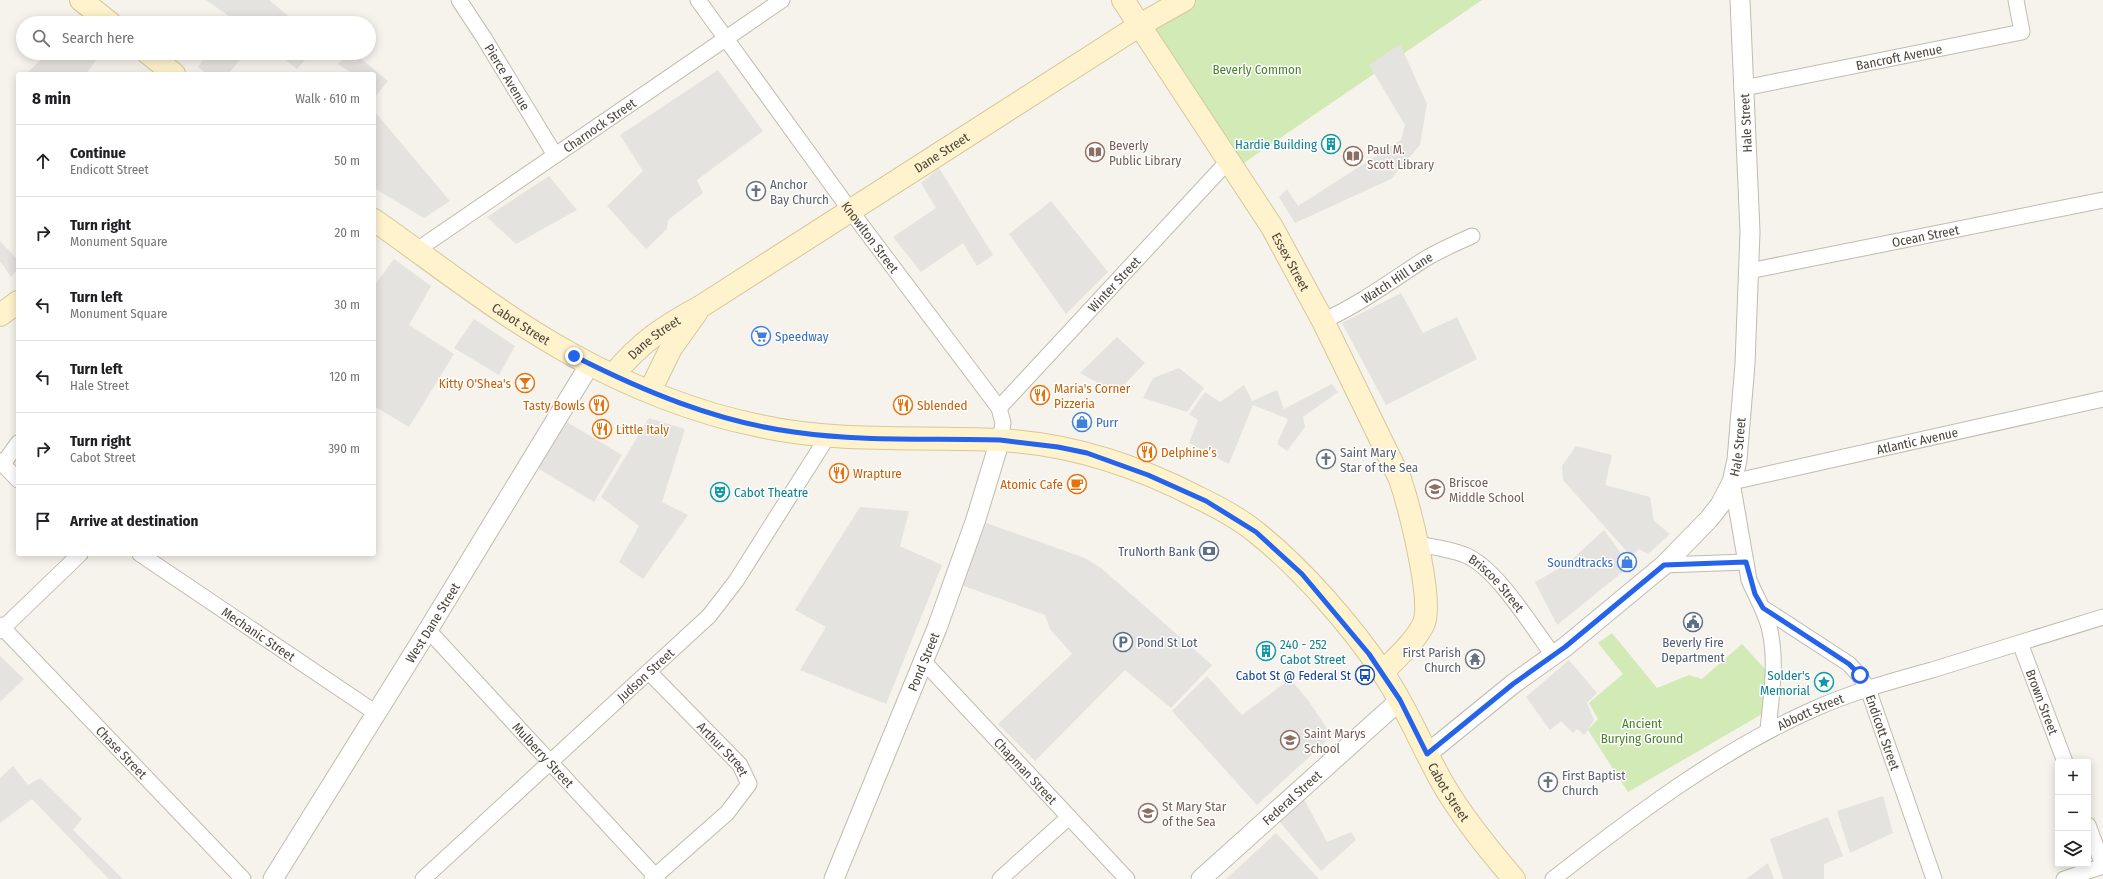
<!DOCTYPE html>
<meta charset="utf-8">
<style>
:root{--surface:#fff;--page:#f2f2f2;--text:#202124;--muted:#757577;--line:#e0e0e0}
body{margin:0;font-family:"Fira Sans Condensed",sans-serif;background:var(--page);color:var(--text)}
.controls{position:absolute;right:12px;bottom:12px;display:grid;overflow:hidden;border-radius:4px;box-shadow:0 2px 10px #0003}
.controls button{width:36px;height:36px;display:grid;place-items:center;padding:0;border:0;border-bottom:1px solid var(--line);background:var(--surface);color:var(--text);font:20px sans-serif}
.stop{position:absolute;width:12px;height:12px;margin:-9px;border:3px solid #2563eb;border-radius:50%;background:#fff}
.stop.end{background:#2563eb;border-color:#fff;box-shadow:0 1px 4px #0008}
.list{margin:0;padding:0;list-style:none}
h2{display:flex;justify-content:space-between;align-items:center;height:52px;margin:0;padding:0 16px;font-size:17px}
h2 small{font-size:13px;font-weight:400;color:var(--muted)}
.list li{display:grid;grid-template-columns:26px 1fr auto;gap:12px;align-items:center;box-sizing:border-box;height:72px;padding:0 16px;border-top:1px solid var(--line)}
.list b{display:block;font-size:15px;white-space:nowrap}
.list p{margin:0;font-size:13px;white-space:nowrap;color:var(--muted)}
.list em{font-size:13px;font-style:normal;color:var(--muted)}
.icon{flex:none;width:22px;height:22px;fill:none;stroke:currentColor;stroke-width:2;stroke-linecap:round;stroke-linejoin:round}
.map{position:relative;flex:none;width:2103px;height:879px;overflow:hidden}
.search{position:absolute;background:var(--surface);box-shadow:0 2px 10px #0003;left:16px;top:16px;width:360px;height:44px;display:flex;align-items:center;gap:10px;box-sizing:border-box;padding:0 14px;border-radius:22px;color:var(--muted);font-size:15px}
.panel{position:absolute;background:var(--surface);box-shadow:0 2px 10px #0003;left:16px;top:72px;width:360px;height:484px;border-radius:4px}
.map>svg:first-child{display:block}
.green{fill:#d2eab5}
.parking{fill:#e5e3e0}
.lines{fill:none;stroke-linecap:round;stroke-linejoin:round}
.minor-casing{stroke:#c2bbae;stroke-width:17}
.tertiary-casing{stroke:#c2bbae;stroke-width:21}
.secondary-casing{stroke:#d6c79b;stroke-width:24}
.minor{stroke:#fff;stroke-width:15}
.tertiary{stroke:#fff;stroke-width:19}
.secondary{stroke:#fff3cd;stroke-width:22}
.route{stroke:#2563eb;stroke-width:5}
.labels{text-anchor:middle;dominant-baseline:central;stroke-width:3;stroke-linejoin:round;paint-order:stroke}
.street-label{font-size:13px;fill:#4b4439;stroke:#fff}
.park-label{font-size:13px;fill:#4a7f2a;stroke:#fff}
.culture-label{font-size:13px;fill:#0d838f;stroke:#fff;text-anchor:end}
.education-label{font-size:13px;fill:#785e54;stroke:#fff;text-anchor:start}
.worship-label{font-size:13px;fill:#5b616d;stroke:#fff;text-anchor:start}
.shop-label{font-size:13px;fill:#366cbe;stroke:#fff;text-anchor:start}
.food-label{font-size:13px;fill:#c56008;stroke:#fff;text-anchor:start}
.service-label{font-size:13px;fill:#4e5e75;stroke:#fff;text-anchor:end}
.transit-label{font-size:13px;fill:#164399;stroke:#fff;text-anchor:end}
</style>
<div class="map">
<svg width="2103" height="879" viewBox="0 0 2103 879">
<rect width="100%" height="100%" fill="#f6f3ec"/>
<g class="green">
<path d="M1186,0H1482L1235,169L1147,21Z"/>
<path d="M1612,633L1657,688L1689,675L1702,679L1742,644L1766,670L1764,713L1628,792L1588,730L1598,719L1589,703L1623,674L1598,643Z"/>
</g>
<g class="parking">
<path d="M206,0H269L297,23H231L233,19Z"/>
<path d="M1400,44L1427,104L1420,145L1391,179L1295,223L1279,197L1287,189L1298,206L1401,140L1405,125L1369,65Z"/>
<path d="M48,53H101L86,74H26Z"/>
<path d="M208,53H246L228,74H207L198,67Z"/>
<path d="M286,53H311L297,69L283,58Z"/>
<path d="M349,53H354L388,81L374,98V74H353L338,64Z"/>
<path d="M718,70L763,131L697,180L703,193L668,220L667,229L646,249L607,206L643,171L620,135Z"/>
<path d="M374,111L450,201L424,218L374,188Z"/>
<path d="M939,168L993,255L977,266L963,243L921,272L893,237L936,208L921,183Z"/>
<path d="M549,176L577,210L516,244L487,217Z"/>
<path d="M1051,201L1108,272L1066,314L1009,234Z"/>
<path d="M0,241L18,260V269L11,277L0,261Z"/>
<path d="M394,259L431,286L409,325L454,354L409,427L374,406V286Z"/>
<path d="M1401,293L1423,333L1457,317L1477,359L1386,405L1342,323Z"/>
<path d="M474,319L515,346L499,375L454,348Z"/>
<path d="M1117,337L1145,363L1116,393L1080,373Z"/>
<path d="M1179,368L1204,388L1187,412L1143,398L1153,378Z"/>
<path d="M1332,384L1338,392L1303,417L1305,427L1287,451L1277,444L1288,419L1253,405L1229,464L1189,443L1198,420L1189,414L1205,392L1220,402L1244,385L1252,401L1277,390L1284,409Z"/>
<path d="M649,418L685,429L662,502L688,515L643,579L619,562L639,526L601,497Z"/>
<path d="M562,419L622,455L594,502L534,466Z"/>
<path d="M1576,446L1612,455L1605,485L1650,497L1654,521L1670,534L1648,554L1639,549L1631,556L1563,480L1562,466Z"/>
<path d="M860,507L909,511L900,546L942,565L886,704L800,670L826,627L795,610Z"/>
<path d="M986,523L1085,558L1101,568L1212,665L1171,708L1125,670L1035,761L998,724L1072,654L1050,629L1045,615L961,585Z"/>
<path d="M1604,530L1630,566L1557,625L1535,582L1567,564Z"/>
<path d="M0,656L24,679L0,702Z"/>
<path d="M1569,660L1597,693L1587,703L1594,720L1586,733L1584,735L1577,729L1573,733L1561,721L1550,730L1526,697Z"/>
<path d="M1207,676L1242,715L1290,679L1308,700L1332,736L1257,805L1172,711Z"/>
<path d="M13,766L28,785L40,778L82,819L73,830L123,879H109L32,799L0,823V778Z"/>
<path d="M1883,796L1893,833L1850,853L1837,811Z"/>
<path d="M1304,799L1327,842L1351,832L1356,840L1321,871L1279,821Z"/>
<path d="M1828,817L1843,856L1824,864V879H1783L1770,839Z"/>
<path d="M1276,833L1319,879H1226Z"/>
<path d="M1768,863L1774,879H1746Z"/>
</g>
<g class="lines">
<defs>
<g id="minor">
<path id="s1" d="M459,0L484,38L555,155"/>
<path id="s2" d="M698,0L850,210L999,408L1003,423L1000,440"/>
<path id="s3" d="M1744,88L2022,32L2016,0"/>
<path id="s4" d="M417,250L782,0"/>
<path id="s5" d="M1749,271L2103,200"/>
<path id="s6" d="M1323,321C1360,304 1391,281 1425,259C1440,250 1456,243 1472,236"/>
<path id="s7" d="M999,408L1230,159"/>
<path d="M0,461L18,480"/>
<path d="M3,464L18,443"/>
<path id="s8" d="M1417,544C1433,547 1449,549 1465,555C1497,568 1532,627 1553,655"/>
<path id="s9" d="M140,554L376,713"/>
<path d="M1664,565L1746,562"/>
<path id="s10" d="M1763,608L1849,664L1859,675L1868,689L1934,879"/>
<path id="s11" d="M0,625L243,879"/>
<path id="s12" d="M428,630L658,879"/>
<path d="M0,631L80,554"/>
<path id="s13" d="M2020,643L2065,762"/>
<path id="s14" d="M924,662L1127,879"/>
<path id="s15" d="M649,672L740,765L749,784L727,813L652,879"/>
<path id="s16" d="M1768,730C1771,698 1777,663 1770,631C1766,612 1756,597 1749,580L1732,482L2103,399"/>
<path d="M2088,825L2103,865"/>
<path id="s17" d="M423,879L709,616L736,581L828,436"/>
<path d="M1000,879L1069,817"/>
<path id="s18" d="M1553,879C1635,815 1719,751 1814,709C1852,692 1892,681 1932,670C1989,652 2046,635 2103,617"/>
<path d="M2064,879L2103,866"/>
</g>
<g id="tertiary">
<path id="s19" d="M1427,754L1513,684L1565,647L1664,565L1709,519L1720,505L1732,482L1737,460L1745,364L1750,232L1740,0"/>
<path id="s20" d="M273,879L428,630L590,364"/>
<path id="s21" d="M834,879L937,628L976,519L1000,440"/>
<path id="s22" d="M1201,879L1400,700"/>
</g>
<g id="secondary">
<path d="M81,0L110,23"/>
<path id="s23" d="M1123,0L1272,227L1323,321L1400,479C1409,506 1433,598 1424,623C1416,641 1396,658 1383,672"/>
<path d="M148,53L174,74"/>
<path id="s24" d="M374,220C438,265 502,316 571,354C628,386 695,413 760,426C838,443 918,436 997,440C1067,443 1135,465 1197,497C1218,507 1239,518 1257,533C1301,568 1352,626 1383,673C1407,708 1422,747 1443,784C1463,818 1488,849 1514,879"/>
<path d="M0,315L18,302"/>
<path id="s25" d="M613,375C641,342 663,327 700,307L1140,25L1184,0"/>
<path d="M650,391L671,348L696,313"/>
</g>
</defs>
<use href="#minor" class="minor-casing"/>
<use href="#tertiary" class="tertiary-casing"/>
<use href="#secondary" class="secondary-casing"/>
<use href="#minor" class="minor"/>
<use href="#tertiary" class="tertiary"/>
<use href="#secondary" class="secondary"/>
</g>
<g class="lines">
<path class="route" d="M574,356C643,391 717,422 794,432C862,442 932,438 1000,440L1058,447L1087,453L1148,475L1206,501L1256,532L1302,574L1369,654L1400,700L1427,754L1513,684L1565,647L1664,565L1746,562L1755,594L1763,608L1849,664L1860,675"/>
</g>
<defs>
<symbol id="building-ring" viewBox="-11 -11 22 22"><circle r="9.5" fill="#fff" stroke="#0f9aa8" stroke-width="1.5"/><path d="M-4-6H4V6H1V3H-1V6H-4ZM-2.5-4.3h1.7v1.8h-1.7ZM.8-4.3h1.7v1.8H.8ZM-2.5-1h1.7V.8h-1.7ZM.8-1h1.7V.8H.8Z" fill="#0f9aa8"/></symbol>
<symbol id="library-ring" viewBox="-11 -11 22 22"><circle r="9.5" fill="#fff" stroke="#8d6e63" stroke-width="1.5"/><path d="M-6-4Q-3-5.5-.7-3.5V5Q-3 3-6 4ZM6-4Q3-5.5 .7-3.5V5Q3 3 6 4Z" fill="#8d6e63"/></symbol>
<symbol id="church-ring" viewBox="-11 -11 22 22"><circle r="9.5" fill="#fff" stroke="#6b7280" stroke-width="1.5"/><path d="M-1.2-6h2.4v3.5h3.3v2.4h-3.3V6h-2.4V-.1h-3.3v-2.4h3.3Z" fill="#6b7280"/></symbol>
<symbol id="supermarket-ring" viewBox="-11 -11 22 22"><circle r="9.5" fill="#fff" stroke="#3f7fe0" stroke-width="1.5"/><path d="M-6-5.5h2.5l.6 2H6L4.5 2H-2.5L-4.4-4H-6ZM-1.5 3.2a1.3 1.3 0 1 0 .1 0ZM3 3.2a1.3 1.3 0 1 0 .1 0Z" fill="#3f7fe0"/></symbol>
<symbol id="bar-ring" viewBox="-11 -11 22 22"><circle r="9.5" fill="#fff" stroke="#e8710a" stroke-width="1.5"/><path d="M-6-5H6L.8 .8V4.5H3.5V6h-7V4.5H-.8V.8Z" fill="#e8710a"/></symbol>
<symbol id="restaurant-ring" viewBox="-11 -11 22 22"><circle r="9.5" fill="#fff" stroke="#e8710a" stroke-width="1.5"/><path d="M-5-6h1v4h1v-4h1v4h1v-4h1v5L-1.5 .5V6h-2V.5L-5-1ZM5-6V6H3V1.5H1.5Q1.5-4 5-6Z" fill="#e8710a"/></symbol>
<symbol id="shop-ring" viewBox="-11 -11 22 22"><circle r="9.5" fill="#fff" stroke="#3f7fe0" stroke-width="1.5"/><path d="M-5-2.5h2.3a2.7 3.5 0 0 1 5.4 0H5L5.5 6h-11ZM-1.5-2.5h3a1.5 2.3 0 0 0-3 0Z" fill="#3f7fe0"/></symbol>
<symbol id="cafe-ring" viewBox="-11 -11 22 22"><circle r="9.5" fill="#fff" stroke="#e8710a" stroke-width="1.5"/><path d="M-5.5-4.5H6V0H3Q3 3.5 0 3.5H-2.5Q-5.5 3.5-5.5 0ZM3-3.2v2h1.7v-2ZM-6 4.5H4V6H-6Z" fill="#e8710a"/></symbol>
<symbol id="school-ring" viewBox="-11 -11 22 22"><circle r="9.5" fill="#fff" stroke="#8d6e63" stroke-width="1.5"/><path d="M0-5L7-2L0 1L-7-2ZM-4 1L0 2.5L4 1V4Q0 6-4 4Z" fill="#8d6e63"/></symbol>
<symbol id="theatre-ring" viewBox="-11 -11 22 22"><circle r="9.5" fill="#fff" stroke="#0f9aa8" stroke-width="1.5"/><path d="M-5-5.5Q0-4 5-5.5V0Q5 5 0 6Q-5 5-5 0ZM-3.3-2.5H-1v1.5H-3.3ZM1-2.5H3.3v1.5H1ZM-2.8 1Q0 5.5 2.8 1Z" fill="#0f9aa8"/></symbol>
<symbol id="bank-ring" viewBox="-11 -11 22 22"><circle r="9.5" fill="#fff" stroke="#5c6f8a" stroke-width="1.5"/><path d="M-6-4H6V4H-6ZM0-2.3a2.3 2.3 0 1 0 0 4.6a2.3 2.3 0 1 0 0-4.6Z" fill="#5c6f8a"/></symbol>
<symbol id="civic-ring" viewBox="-11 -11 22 22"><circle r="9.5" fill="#fff" stroke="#5c6f8a" stroke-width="1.5"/><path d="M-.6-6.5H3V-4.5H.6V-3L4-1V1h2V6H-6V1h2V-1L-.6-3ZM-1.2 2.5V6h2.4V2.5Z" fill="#5c6f8a"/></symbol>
<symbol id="parking-ring" viewBox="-11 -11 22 22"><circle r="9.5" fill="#fff" stroke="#5c6f8a" stroke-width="1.5"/><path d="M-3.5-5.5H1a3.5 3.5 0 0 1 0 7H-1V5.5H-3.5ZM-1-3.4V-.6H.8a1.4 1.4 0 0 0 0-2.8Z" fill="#5c6f8a"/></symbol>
<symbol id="temple-ring" viewBox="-11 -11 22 22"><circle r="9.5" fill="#fff" stroke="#6b7280" stroke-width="1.5"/><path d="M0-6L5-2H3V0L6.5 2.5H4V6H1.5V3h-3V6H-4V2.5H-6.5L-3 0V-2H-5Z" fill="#6b7280"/></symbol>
<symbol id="bus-ring" viewBox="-11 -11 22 22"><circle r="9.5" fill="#fff" stroke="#1a4fb4" stroke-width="1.5"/><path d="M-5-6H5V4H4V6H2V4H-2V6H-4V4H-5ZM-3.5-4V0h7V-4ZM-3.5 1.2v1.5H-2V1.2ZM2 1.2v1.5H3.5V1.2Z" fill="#1a4fb4"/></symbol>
<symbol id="sight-ring" viewBox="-11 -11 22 22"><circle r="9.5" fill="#fff" stroke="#0f9aa8" stroke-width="1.5"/><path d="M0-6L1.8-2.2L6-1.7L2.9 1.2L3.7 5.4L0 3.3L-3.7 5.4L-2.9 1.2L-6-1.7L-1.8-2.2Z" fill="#0f9aa8"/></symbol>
</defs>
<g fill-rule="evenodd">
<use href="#building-ring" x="1320" y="133" width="22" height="22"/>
<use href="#library-ring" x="1084" y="141" width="22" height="22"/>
<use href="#library-ring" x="1342" y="145" width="22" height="22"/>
<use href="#church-ring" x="745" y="180" width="22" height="22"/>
<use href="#supermarket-ring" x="750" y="325" width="22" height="22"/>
<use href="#bar-ring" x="514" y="372" width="22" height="22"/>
<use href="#restaurant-ring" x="1029" y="384" width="22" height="22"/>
<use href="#restaurant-ring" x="588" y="394" width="22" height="22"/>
<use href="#restaurant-ring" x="892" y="394" width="22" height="22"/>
<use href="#shop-ring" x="1071" y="411" width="22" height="22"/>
<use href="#restaurant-ring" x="591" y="418" width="22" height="22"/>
<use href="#restaurant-ring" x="1136" y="441" width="22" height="22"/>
<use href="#church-ring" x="1315" y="448" width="22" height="22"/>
<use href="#restaurant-ring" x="828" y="462" width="22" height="22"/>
<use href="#cafe-ring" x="1066" y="473" width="22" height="22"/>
<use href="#school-ring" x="1424" y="478" width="22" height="22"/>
<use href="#theatre-ring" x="709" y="481" width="22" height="22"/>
<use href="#bank-ring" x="1198" y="540" width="22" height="22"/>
<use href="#shop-ring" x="1616" y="551" width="22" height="22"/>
<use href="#civic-ring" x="1682" y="611" width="22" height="22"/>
<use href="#parking-ring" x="1112" y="631" width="22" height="22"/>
<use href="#building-ring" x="1255" y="640" width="22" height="22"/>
<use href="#temple-ring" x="1464" y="648" width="22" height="22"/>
<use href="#bus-ring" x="1354" y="664" width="22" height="22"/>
<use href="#sight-ring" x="1813" y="671" width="22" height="22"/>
<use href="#school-ring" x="1279" y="729" width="22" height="22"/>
<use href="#church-ring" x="1537" y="771" width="22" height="22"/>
<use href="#school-ring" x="1137" y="802" width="22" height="22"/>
</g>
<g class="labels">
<g class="street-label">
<text stroke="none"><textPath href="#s3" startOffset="158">Bancroft Avenue</textPath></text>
<text stroke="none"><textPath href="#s1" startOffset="91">Pierce Avenue</textPath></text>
<text transform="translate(1746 123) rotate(-93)">Hale Street</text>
<text stroke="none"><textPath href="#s4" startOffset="221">Charnock Street</textPath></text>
<text stroke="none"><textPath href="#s25" startOffset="398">Dane Street</textPath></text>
<text stroke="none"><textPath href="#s5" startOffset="180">Ocean Street</textPath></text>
<text stroke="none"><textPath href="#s2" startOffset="293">Knowlton Street</textPath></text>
<text stroke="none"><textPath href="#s23" startOffset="311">Essex Street</textPath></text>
<text stroke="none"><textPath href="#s6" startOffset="86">Watch Hill Lane</textPath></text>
<text stroke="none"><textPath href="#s7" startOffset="169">Winter Street</textPath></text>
<text stroke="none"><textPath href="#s24" startOffset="180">Cabot Street</textPath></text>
<text stroke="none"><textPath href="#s25" startOffset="56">Dane Street</textPath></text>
<text stroke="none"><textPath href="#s16" startOffset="444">Atlantic Avenue</textPath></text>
<text stroke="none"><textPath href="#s19" startOffset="447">Hale Street</textPath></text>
<text stroke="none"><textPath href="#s8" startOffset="92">Briscoe Street</textPath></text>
<text stroke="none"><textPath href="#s20" startOffset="302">West Dane Street</textPath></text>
<text stroke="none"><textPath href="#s9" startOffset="143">Mechanic Street</textPath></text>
<text stroke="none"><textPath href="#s21" startOffset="235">Pond Street</textPath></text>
<text stroke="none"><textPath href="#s17" startOffset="302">Judson Street</textPath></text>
<text stroke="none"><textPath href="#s13" startOffset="63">Brown Street</textPath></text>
<text stroke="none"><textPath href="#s18" startOffset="308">Abbott Street</textPath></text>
<text stroke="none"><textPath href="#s10" startOffset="180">Endicott Street</textPath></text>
<text stroke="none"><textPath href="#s15" startOffset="107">Arthur Street</textPath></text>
<text stroke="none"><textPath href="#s11" startOffset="176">Chase Street</textPath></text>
<text stroke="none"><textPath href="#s12" startOffset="170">Mulberry Street</textPath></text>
<text stroke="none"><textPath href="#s14" startOffset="149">Chapman Street</textPath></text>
<text stroke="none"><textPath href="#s24" startOffset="1284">Cabot Street</textPath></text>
<text stroke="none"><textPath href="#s22" startOffset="122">Federal Street</textPath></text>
</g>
<g class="park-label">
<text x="1257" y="69">Beverly Common</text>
<text x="1642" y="723">Ancient<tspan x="1642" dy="15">Burying Ground</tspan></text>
</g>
<g class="culture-label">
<text x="1317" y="144">Hardie Building</text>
<text x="734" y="492" text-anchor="start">Cabot Theatre</text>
<text x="1280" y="644" text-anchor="start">240 - 252<tspan x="1280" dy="15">Cabot Street</tspan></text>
<text x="1810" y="675">Solder's<tspan x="1810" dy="15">Memorial</tspan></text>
</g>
<g class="education-label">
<text x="1109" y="145">Beverly<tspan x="1109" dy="15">Public Library</tspan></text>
<text x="1367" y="149">Paul M.<tspan x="1367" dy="15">Scott Library</tspan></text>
<text x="1449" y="482">Briscoe<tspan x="1449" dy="15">Middle School</tspan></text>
<text x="1304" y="733">Saint Marys<tspan x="1304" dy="15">School</tspan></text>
<text x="1162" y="806">St Mary Star<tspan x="1162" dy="15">of the Sea</tspan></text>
</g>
<g class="worship-label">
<text x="770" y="184">Anchor<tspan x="770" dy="15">Bay Church</tspan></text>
<text x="1340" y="452">Saint Mary<tspan x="1340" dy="15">Star of the Sea</tspan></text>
<text x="1461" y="652" text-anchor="end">First Parish<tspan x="1461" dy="15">Church</tspan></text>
<text x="1562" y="775">First Baptist<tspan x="1562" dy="15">Church</tspan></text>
</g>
<g class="shop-label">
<text x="775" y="336">Speedway</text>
<text x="1096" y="422">Purr</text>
<text x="1613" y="562" text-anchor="end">Soundtracks</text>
</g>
<g class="food-label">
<text x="511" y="383" text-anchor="end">Kitty O'Shea's</text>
<text x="1054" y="388">Maria's Corner<tspan x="1054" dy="15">Pizzeria</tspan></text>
<text x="585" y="405" text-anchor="end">Tasty Bowls</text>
<text x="917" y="405">Sblended</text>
<text x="616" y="429">Little Italy</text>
<text x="1161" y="452">Delphine’s</text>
<text x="853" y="473">Wrapture</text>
<text x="1063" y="484" text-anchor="end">Atomic Cafe</text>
</g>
<g class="service-label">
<text x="1195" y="551">TruNorth Bank</text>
<text x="1137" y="642" text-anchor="start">Pond St Lot</text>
<text x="1693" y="642" text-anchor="middle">Beverly Fire<tspan x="1693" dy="15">Department</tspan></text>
</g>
<g class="transit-label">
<text x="1351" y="675">Cabot St @ Federal St</text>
</g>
</g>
</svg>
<div class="controls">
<button>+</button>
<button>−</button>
<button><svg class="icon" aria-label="layers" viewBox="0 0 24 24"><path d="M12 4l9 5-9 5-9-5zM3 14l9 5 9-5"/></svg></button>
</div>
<div class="stop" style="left:1860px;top:675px"></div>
<div class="stop end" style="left:574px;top:356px"></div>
<div class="search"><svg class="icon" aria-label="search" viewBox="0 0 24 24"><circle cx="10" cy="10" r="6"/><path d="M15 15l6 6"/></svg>Search here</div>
<section class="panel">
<h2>8 min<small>Walk · 610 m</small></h2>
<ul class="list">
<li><svg class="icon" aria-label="ahead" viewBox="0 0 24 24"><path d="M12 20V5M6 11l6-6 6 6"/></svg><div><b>Continue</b><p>Endicott Street</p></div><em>50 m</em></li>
<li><svg class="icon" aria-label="right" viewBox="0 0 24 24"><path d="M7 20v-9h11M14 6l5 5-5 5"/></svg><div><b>Turn right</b><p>Monument Square</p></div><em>20 m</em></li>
<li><svg class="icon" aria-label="left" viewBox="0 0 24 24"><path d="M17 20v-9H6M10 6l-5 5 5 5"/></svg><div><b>Turn left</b><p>Monument Square</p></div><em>30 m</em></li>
<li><svg class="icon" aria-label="left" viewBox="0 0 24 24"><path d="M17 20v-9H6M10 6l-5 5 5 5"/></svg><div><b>Turn left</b><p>Hale Street</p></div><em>120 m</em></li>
<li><svg class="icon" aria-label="right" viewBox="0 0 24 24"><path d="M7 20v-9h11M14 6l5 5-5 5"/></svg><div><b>Turn right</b><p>Cabot Street</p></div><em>390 m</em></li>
<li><svg class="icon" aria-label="arrive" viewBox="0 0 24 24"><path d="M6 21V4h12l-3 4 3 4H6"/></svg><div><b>Arrive at destination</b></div></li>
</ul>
</section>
</div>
